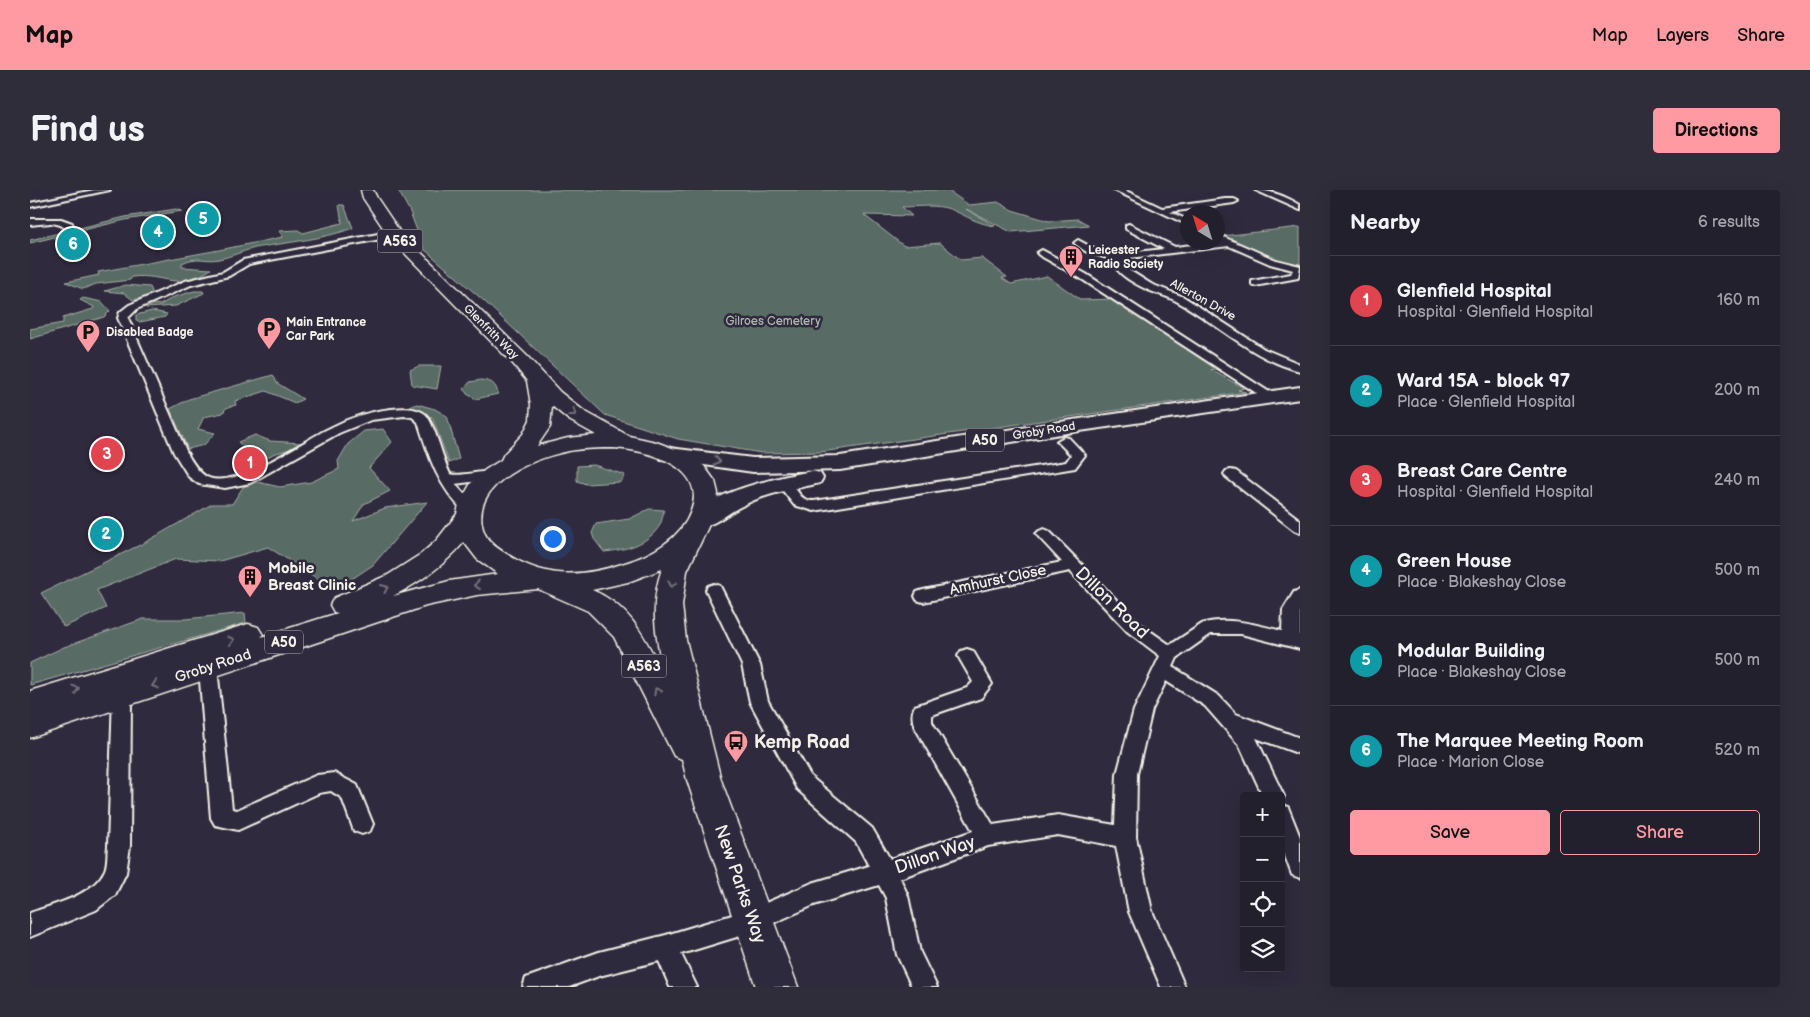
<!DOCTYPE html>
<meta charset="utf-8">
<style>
:root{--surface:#23202e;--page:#2f2d3a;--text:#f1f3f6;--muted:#a3a3aa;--line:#403e4a;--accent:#ff9aa2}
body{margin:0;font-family:"Balsamiq Sans",sans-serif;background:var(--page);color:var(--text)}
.controls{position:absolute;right:15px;bottom:15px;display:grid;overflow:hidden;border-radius:5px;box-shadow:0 5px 20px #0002}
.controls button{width:45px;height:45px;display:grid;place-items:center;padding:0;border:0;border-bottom:1px solid var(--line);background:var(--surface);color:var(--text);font:25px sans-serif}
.compass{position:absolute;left:1150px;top:15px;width:45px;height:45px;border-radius:50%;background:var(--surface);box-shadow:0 5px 20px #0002;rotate:322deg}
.you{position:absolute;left:522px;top:348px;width:18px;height:18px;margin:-12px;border:4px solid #fff;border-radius:50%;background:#1a73e8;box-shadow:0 0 0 8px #1a73e833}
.badge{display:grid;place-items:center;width:32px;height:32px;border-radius:50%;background:var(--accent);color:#fff;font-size:16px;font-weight:700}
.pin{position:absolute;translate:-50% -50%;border:2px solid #fff;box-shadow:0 1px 5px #0006}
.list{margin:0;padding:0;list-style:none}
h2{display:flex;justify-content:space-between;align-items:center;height:65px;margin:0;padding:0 20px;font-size:21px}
h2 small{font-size:16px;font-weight:400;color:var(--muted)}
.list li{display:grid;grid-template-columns:32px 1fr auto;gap:15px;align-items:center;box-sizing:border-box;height:90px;padding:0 20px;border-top:1px solid var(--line)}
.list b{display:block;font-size:19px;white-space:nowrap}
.list p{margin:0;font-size:16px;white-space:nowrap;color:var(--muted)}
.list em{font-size:16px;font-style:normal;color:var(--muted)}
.actions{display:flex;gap:10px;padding:15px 20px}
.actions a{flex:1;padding:11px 0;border:1px solid var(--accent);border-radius:5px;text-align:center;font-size:18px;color:var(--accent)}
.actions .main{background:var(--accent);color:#111}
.icon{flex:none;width:28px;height:28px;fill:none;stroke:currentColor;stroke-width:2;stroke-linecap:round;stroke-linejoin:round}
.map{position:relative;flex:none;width:1270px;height:797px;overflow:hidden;border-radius:5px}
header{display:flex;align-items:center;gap:30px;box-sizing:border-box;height:70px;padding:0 25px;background:var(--accent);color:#111}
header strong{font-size:24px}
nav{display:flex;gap:28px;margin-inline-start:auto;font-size:18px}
.intro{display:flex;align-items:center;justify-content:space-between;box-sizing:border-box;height:120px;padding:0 30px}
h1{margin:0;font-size:35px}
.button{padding:12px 22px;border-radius:5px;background:var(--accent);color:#111;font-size:18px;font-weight:700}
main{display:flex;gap:30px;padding:0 30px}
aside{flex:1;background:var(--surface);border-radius:5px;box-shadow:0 5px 20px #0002}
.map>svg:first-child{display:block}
.green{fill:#586c65;stroke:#a6aea6}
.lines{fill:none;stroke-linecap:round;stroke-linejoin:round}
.minor-casing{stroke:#f4f1e8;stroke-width:4}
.primary-casing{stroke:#f4f1e8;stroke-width:4}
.trunk-casing{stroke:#f4f1e8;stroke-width:3}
.minor{fill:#2f2a3d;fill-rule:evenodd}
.primary{fill:#2f2a3d;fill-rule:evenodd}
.trunk{fill:#2f2a3d;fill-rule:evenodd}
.oneway{stroke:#747079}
.labels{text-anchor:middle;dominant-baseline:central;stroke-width:5;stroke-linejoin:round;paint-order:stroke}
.far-poi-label{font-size:12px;font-weight:bold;fill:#f4f1e8;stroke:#2f2a3d;text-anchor:start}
.far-street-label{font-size:12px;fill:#f4f1e8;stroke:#2f2a3d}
.far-park-label{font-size:12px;fill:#aeb5ad;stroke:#2f2a3d}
.shield{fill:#2f2a3d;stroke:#b9b5b5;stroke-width:1}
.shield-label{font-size:14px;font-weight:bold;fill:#f4f1e8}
.poi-label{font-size:15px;font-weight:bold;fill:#f4f1e8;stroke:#2f2a3d;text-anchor:start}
.street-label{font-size:15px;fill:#f4f1e8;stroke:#2f2a3d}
.near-street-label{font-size:18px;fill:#f4f1e8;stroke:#2f2a3d}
.near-poi-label{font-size:18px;font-weight:bold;fill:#f4f1e8;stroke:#2f2a3d;text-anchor:start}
</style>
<header>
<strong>Map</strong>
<nav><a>Map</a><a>Layers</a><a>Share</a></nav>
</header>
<div class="intro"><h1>Find us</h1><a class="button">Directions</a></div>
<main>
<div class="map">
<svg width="1270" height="797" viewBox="0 0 1270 797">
<rect width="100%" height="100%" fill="#2f2a3d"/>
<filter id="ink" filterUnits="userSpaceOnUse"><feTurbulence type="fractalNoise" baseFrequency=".02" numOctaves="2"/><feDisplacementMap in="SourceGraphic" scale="10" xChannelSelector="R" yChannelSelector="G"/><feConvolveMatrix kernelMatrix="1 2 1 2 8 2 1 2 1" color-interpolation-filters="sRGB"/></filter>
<g filter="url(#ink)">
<g class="green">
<path d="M368,0H917L939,15L968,12L982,20L1019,31L1048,29L1059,35L981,42L936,19L965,36C945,33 937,26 920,19C905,14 887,17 872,17L882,26L834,25L874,56L910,53L931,70L952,68L977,87L972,88L981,94L1017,86L1051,110L1083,109L1191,178L1181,180L1214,198L1208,200L1216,202L791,262L731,263L648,249L575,225L454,111L394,59L380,22Z"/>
<path d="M309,15H314L323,38C291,50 258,52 225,58C213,61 200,67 189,69C174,72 169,65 152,73V77L181,79C147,103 135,83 102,87L100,90L66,94L53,99L36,92L69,85L68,82L189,60L253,47L249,41L268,40L273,43L312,33Z"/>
<path d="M146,19L152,21L95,30L0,53V50L95,27Z"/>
<path d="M1270,37V76L1255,73L1192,46Z"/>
<path d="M96,95L120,97L122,101L120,106L103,110L94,103L75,101Z"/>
<path d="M164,101H173L174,103L146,116L116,118L124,114L130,115L144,107Z"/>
<path d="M53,108L72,112L80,121L74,127L0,149V139L33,133V128L63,119L64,117L50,110Z"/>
<path d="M122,121L137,124L135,127L110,132L106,130V125Z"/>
<path d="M389,176H411L407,199L382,195L380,180Z"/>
<path d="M243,185L247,193L273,209L265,213L236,201L205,211L206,215L196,218L193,223L174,227L168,239L185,243L174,255L158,259L140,219L159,209Z"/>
<path d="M451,190C461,191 466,193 468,204L446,209L437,204L434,199L440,192Z"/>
<path d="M387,214L405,219L417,226L429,269L419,273L402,227L374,218Z"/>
<path d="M353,239L362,252L339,278L360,301L334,314L323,331L355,318L397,312L343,375L305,400L238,357L190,371L146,369L67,400L76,418L34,437L11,403L114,353L182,314H202L213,297L227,292L250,297L281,292L309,279L308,271L318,254L334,241Z"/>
<path d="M225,245L240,251L272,253L257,260L243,264L211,284L220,264L208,252Z"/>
<path d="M564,275L595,285L591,292L556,294L547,291V276Z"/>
<path d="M619,319L634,320C633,324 632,331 630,335C618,355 594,360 574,362L564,349L562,343L566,334L599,329Z"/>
<path d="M215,423L216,433L0,495V473L34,457L113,429H155Z"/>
</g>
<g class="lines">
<defs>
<g id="minor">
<path d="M64,0H80L0,17V13Z"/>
<path d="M1084,0H1094L1132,18L1195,9H1204L1208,11L1204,13L1140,22L1158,30V35Z"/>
<path d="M1225,0C1240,0 1257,7 1270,15V20Z"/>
<path d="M0,29H31L42,33L45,40L38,42C31,29 13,34 0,35Z"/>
<path d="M1099,34L1145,57L1188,52H1190L1188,48L1191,46L1246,70L1270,76L1268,88L1225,96L1222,95V91L1261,84L1263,80L1240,74L1199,56L1100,68L1094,74V77L1121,94L1154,107L1234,159L1270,174V181C1224,170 1188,134 1148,112C1138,106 1126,104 1116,99C1106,94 1086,84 1084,73L1086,71L1055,61L1044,53L1048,50L1061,57L1091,66L1097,63L1134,59L1096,39V35Z"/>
<path d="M348,44L351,45V49L219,74L199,86L161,95L107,119L98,128L157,263C162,272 169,284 179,288C208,299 272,251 300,238C319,228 340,221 361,219C372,218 386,217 395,224C404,232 413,270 420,284C433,288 463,276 471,285L464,289L425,294L445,316L447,319L445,322H435C408,297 399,267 388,232L382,227L374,226L341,230L309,243L220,293L195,298L169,294L159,287L144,263L88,128L90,122L99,115L155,91L193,82L213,70Z"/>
<path d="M1012,60L1056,84L1247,207L1241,211L1237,210L1050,88L1009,65L1007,63Z"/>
<path d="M1034,247L1039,248L1055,265L1045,278L784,321L764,315L747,293L749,290C764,286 765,304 775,309C778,311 781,311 784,311L1036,272L1041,265L1027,251Z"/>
<path d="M1201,280L1206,281L1270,330V343L1265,341L1196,287L1194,284L1196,281Z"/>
<path d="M1014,339L1019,341L1110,434L1140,455L1172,434C1197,426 1227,435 1252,441L1253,420L1264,402L1270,400V459L1211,444H1181L1147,468L1143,477L1189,506L1206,524L1270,548V564L1226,548L1254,606L1251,613V606H1233L1210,556L1175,516L1136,491L1122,520L1107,584L1106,647L1122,721L1155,797H1131L1099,722L1086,656L1028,645L958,656L870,688L878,706L890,762L907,797H882L867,765L856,708L849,695L784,715L723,742L651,764L667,797H640L629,771L569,786L539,797H493L496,788L569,762L636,745L722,719L782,693L839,676L826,652L767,599L720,512L712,475L676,400L678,396L684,394L690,396L692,400L730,475L738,511L781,587L842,638L860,669L943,641L886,539C882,531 881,523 885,516L937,498L943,492L928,466L931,461L937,459L943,461L962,494L951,508L902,525V532L963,635L1028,625L1085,635L1087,584L1104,520L1130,466L1098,442L1040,381L893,412L887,410L885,406L887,402L893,400L1032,372L1006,344L1009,341Z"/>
<path d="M178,471L184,473L187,478L202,619L207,620L287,585L304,583L327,595L343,634L340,641L332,644L324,641L312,608L301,601L289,603L208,640L185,635L181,628L169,478L172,473Z"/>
<path d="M92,498L99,500L101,505L100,656L96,683L85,705L66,720L0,747V723C24,714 63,706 75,680C78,673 77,663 78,656L83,505L85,500Z"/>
<path d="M1251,614L1258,617L1270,647V688L1262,685L1251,655Z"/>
</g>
<g id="primary">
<path d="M1270,197V209L1043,242L810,280L723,282L639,270L631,269L628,264L631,259L639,258L723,268L810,266L1043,230Z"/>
<path d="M782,281L790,283L793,288L790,293C761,300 734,303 708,318C693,326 680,340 663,335L659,330C677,302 750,287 782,281Z"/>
</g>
<path id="trunk" d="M331,0H343L347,8L370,42L498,167L530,202L554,221L599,246L626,252L658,264L674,276L685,291L688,303L686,320L657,381L652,415L656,450L691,590L768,797H726L657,590L652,569L644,566L584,447L558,421L508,399L447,405L396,416L0,548V501L218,434L228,437L233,445L231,447L308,423L304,422L300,415L304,408L358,385L391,364L406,351L427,324L429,314L441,293L455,280L471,270L474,264L493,244L500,230L501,215L497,191L484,175L360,48L333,8ZM522,216L539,230L566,245L538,248L507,256L520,237ZM584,258C617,260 678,276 661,321C651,349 621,365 595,373C551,388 514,389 475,363C465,357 456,350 453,339C440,293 504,268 539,261C554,258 569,258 584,258ZM434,352L447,369L468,384L419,391L363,406C390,392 414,376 434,352ZM632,379C619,414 626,449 634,484C614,448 602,417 562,400L598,392Z"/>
</defs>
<use href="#minor" class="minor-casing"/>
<use href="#primary" class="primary-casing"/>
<use href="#trunk" class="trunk-casing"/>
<use href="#minor" class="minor"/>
<use href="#primary" class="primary"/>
<use href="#trunk" class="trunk"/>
</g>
<defs><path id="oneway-chevron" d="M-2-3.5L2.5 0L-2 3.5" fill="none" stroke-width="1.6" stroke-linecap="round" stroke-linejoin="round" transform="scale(1.25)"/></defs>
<g class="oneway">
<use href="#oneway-chevron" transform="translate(543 223) rotate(35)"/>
<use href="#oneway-chevron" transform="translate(687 271) rotate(8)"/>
<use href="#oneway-chevron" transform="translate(642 394) rotate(101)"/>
<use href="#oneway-chevron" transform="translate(447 395) rotate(173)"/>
<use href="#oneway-chevron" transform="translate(355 398) rotate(-24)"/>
<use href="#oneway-chevron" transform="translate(201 450) rotate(-17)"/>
<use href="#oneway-chevron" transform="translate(125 495) rotate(162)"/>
<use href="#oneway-chevron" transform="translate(46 499) rotate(-18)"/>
<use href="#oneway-chevron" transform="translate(627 501) rotate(-118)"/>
</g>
</g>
<defs>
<symbol id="building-pin" viewBox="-11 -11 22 30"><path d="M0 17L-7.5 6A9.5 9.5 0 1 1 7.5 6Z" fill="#ff9aa2" stroke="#2f2a3d"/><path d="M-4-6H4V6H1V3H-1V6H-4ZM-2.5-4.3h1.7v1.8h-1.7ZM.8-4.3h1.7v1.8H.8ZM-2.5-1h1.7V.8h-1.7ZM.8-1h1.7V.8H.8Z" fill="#111"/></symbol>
<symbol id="parking-pin" viewBox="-11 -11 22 30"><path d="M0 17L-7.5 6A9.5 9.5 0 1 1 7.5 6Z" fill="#ff9aa2" stroke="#2f2a3d"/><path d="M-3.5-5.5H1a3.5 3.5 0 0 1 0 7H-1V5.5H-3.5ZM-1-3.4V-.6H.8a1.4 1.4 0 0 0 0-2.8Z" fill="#111"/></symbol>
<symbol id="bus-pin" viewBox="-11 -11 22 30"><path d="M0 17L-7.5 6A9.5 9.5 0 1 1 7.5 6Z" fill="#ff9aa2" stroke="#2f2a3d"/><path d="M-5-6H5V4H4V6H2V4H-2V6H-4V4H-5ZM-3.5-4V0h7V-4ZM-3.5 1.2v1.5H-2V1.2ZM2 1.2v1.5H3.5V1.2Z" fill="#111"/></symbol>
</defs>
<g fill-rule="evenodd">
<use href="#building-pin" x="1027" y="53" width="28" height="38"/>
<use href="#parking-pin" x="225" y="125" width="28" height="38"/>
<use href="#parking-pin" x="44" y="128" width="28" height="38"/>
<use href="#building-pin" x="206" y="373" width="28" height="38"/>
<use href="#bus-pin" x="692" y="538" width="28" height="38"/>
</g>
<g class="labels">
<g class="far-poi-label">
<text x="1058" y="60">Leicester<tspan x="1058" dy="14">Radio Society</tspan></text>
<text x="256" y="132">Main Entrance<tspan x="256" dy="14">Car Park</tspan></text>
<text x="76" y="142">Disabled Badge</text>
</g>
<g class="far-street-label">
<text transform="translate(1173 110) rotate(29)">Allerton Drive</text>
<text transform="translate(461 142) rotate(45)">Glenfrith Way</text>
<text transform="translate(1014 241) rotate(-9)">Groby Road</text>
</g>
<g class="far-park-label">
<text x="743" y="131">Gilroes Cemetery</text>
</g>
<g class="shield">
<rect x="347.5" y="39.5" width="45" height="23" rx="4"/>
<rect x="936" y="238.5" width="38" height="23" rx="4"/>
<rect x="235" y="440.5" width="38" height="23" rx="4"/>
<rect x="591.5" y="464.5" width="45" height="23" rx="4"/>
</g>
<g class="shield-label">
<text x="370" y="51">A563</text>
<text x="955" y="250">A50</text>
<text x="254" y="452">A50</text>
<text x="614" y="476">A563</text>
</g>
<g class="poi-label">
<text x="238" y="378">Mobile<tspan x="238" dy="17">Breast Clinic</tspan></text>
</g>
<g class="street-label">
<text transform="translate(968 390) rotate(-12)">Amhurst Close</text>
<text transform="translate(183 476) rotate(-18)">Groby Road</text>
</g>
<g class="near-street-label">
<text transform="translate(1082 413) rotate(44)">Dillon Road</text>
<text transform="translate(905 665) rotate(-19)">Dillon Way</text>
<text transform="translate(710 694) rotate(71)">New Parks Way</text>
</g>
<g class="near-poi-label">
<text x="724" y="552">Kemp Road</text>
</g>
</g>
</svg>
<div class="controls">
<button>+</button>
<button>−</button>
<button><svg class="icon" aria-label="locate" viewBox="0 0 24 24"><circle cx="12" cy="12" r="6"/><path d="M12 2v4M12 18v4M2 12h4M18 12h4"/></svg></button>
<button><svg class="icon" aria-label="layers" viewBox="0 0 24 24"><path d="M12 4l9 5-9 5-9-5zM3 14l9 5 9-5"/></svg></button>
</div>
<svg class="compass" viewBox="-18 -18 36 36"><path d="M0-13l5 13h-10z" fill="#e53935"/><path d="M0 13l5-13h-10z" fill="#a3a3aa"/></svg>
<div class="you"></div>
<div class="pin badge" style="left:220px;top:273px;background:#e0444e">1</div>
<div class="pin badge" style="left:76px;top:344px;background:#0f9aa8">2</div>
<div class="pin badge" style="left:77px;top:264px;background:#e0444e">3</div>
<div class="pin badge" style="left:128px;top:42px;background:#0f9aa8">4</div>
<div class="pin badge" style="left:173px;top:29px;background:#0f9aa8">5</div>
<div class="pin badge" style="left:43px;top:54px;background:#0f9aa8">6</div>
</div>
<aside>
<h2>Nearby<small>6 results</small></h2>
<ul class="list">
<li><span class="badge" style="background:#e0444e">1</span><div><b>Glenfield Hospital</b><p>Hospital · Glenfield Hospital</p></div><em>160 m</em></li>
<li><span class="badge" style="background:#0f9aa8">2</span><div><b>Ward 15A - block 97</b><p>Place · Glenfield Hospital</p></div><em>200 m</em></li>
<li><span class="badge" style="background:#e0444e">3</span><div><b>Breast Care Centre</b><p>Hospital · Glenfield Hospital</p></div><em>240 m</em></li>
<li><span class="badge" style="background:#0f9aa8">4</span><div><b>Green House</b><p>Place · Blakeshay Close</p></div><em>500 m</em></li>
<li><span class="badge" style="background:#0f9aa8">5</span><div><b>Modular Building</b><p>Place · Blakeshay Close</p></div><em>500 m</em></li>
<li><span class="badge" style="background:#0f9aa8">6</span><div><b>The Marquee Meeting Room</b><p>Place · Marion Close</p></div><em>520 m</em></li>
</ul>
<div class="actions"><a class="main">Save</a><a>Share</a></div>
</aside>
</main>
